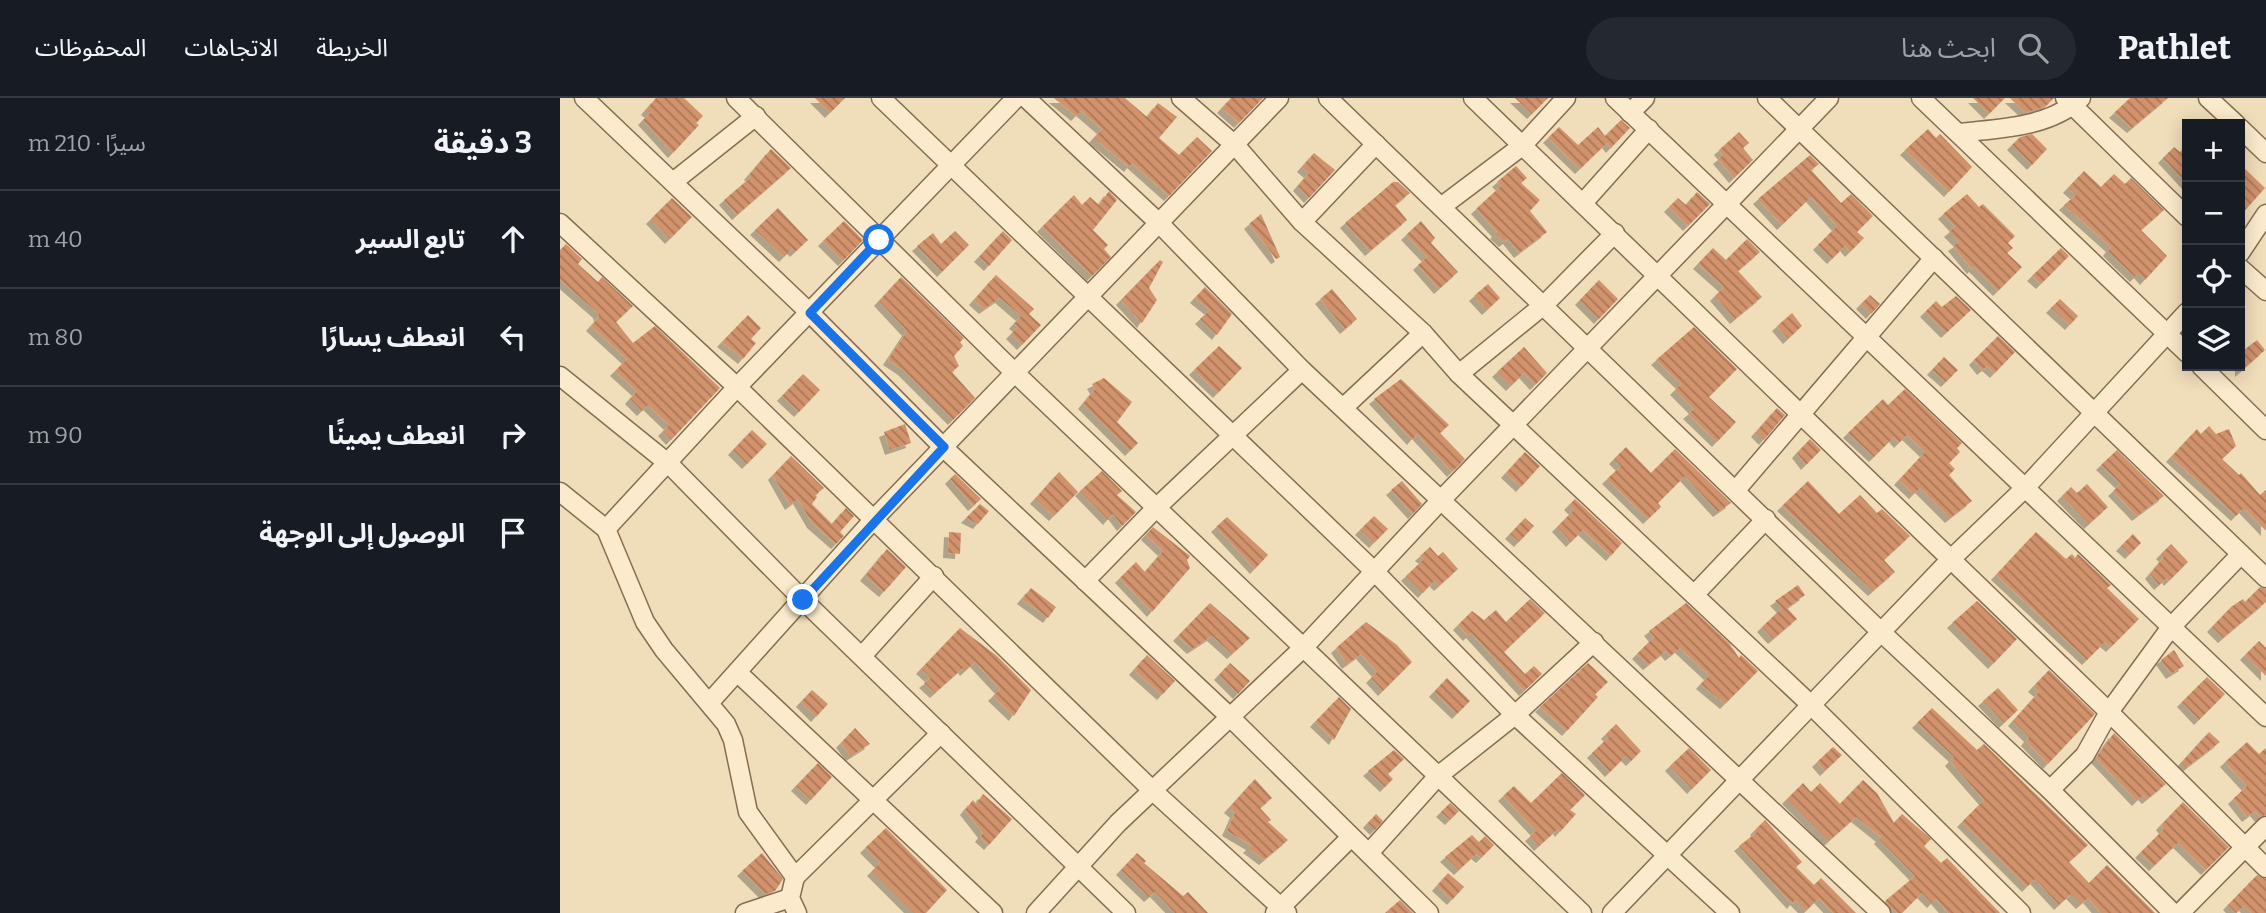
<!DOCTYPE html>
<html lang="ar">
<meta charset="utf-8">
<style>
:root{--surface:#171b24;--page:#242831;--text:#f1f3f6;--muted:#9ea1a6;--line:#363941}
body{margin:0;font-family:Bitter,"Noto Sans Arabic",serif;background:var(--page);color:var(--text);direction:rtl}
.controls{position:absolute;right:21px;top:21px;display:grid;overflow:hidden;border-radius:0px;box-shadow:0 4px 18px #0003}
.controls button{width:63px;height:63px;display:grid;place-items:center;padding:0;border:0;border-bottom:2px solid var(--line);background:var(--surface);color:var(--text);font:35px sans-serif}
.stop{position:absolute;width:21px;height:21px;margin:-16px;border:5px solid #1a73e8;border-radius:50%;background:#fff}
.stop.end{background:#1a73e8;border-color:#fff;box-shadow:0 2px 7px #0008}
.list{margin:0;padding:0;list-style:none}
h2{display:flex;justify-content:space-between;align-items:center;height:91px;margin:0;padding:0 28px;font-size:30px}
h2 small{font-size:23px;font-weight:400;color:var(--muted)}
.list li{display:grid;grid-template-columns:46px 1fr auto;gap:21px;align-items:center;box-sizing:border-box;height:98px;padding:0 28px;border-top:2px solid var(--line)}
.list b{display:block;font-size:26px;white-space:nowrap}
.list em{font-size:23px;font-style:normal;color:var(--muted)}
.icon{flex:none;width:38px;height:38px;fill:none;stroke:currentColor;stroke-width:2;stroke-linecap:round;stroke-linejoin:round}
.map{position:relative;flex:none;width:1706px;height:815px;overflow:hidden;direction:ltr}
header{display:flex;align-items:center;gap:42px;box-sizing:border-box;height:98px;padding:0 35px;background:var(--surface);border-bottom:2px solid var(--line)}
header strong{font-size:33px}
nav{display:flex;gap:38px;margin-inline-start:auto;font-size:24px}
.search{width:490px;height:63px;background:var(--page);display:flex;align-items:center;gap:18px;box-sizing:border-box;padding:0 24px;border-radius:38px;color:var(--muted);font-size:26px}
main{display:flex}
aside{flex:1;background:var(--surface)}
.map>svg:first-child{display:block}
.building{fill:url(#building-back-hatch);filter:url(#shadow)}
.lines{fill:none;stroke-linecap:round;stroke-linejoin:round}
.minor-casing{stroke:#876d53;stroke-width:21}
.minor{stroke:#fbebcc;stroke-width:18}
.route{stroke:#1a73e8;stroke-width:9}
</style>
<header>
<strong>Pathlet</strong>
<div class="search"><svg class="icon" aria-label="search" viewBox="0 0 24 24"><circle cx="10" cy="10" r="6"/><path d="M15 15l6 6"/></svg>ابحث هنا</div>
<nav><a>الخريطة</a><a>الاتجاهات</a><a>المحفوظات</a></nav>
</header>
<main>
<div class="map">
<svg width="1706" height="815" viewBox="0 0 1706 815">
<defs>
<pattern id="building-back-hatch" width="6" height="6" patternUnits="userSpaceOnUse" patternTransform="scale(1.75)"><rect width="6" height="6" fill="#d1926c"/><path d="M-1 5l2 2M0 0l6 6M5-1l2 2" fill="none" stroke="#aa7758"/></pattern>
<filter id="shadow"><feDropShadow dx="-5" dy="5" stdDeviation="0" flood-color="#0004"/></filter>
</defs>
<rect width="100%" height="100%" fill="#f0ddb9"/>
<g class="building">
<path d="M96,0H124L143,18L136,25L139,27L113,55L83,22L90,15L86,12Z"/>
<path d="M255,0H285L270,15Z"/>
<path d="M494,0H565L587,19L598,5L617,19L599,40L619,57L637,39L652,53L609,98L572,65L569,69L534,40L542,31L521,13L516,18Z"/>
<path d="M671,0H703L679,25L662,10Z"/>
<path d="M955,0H988L972,16Z"/>
<path d="M1413,0H1445L1429,16Z"/>
<path d="M1450,0H1494L1486,8L1466,15Z"/>
<path d="M1570,0H1608L1572,30L1554,15Z"/>
<path d="M1061,22L1070,30L1051,50L1047,45L1020,71L988,40L999,29L1018,47L1038,29L1045,38Z"/>
<path d="M1368,31L1376,40L1380,36L1412,69L1389,94L1345,52Z"/>
<path d="M1179,34L1189,45L1183,50L1193,62L1174,80L1158,61L1163,57L1159,52Z"/>
<path d="M1472,36L1487,51L1472,67L1452,47L1460,39Z"/>
<path d="M1627,47V86L1603,60L1614,49L1620,54Z"/>
<path d="M211,51L231,70L177,117L164,102L191,79L189,77Z"/>
<path d="M754,55L775,72L749,100L738,88L749,75L742,69Z"/>
<path d="M1250,57L1259,66L1251,72L1281,105L1291,96L1313,118L1297,134L1304,140L1290,154L1285,148L1272,161L1258,147L1277,128L1251,99L1222,127L1198,101Z"/>
<path d="M1680,66L1705,90L1680,118Z"/>
<path d="M956,68L967,80L961,85L980,102L970,113L987,134L959,155L948,141L944,144L935,136L937,134L916,111L941,88L937,84Z"/>
<path d="M1524,73L1541,89L1554,76L1565,86L1571,80L1604,112L1581,132L1607,158L1585,182L1579,175L1575,179L1558,163L1548,153L1551,149L1504,107L1516,97L1508,90Z"/>
<path d="M833,84H838L850,95L835,107L847,122L810,153L785,125Z"/>
<path d="M549,93L557,102L533,132L548,147L544,151L551,159L532,178L482,129L514,97L522,107L530,99L539,107Z"/>
<path d="M1137,94L1150,106L1128,128L1109,109L1118,100L1126,107Z"/>
<path d="M1407,96L1419,109L1423,106L1455,138L1448,145L1453,150L1447,155L1462,169L1438,193L1414,169L1412,171L1393,148L1399,144L1389,134L1395,129L1383,116Z"/>
<path d="M112,100L132,119L110,141L91,121Z"/>
<path d="M218,110L248,142L235,154L232,151L224,159L195,132Z"/>
<path d="M701,116L720,159L716,161L689,126Z"/>
<path d="M284,123L303,142L283,163L263,143Z"/>
<path d="M861,123L875,140L871,145L898,174L879,191L858,167L867,159L846,137Z"/>
<path d="M395,133L409,147L382,174L357,148L373,135L381,146Z"/>
<path d="M443,133L452,142L429,168L419,159Z"/>
<path d="M1187,141L1200,154L1178,173L1202,199L1175,221L1155,198L1164,189L1138,166L1153,150L1166,162Z"/>
<path d="M6,146L22,161L18,166L38,184L42,179L73,208L56,224L73,245L95,228L160,290L111,342L103,333L109,327L88,307L82,313L70,301L77,293L55,273L67,261L31,228L39,219L38,215L0,182V152Z"/>
<path d="M1501,150L1509,158L1481,186L1472,178Z"/>
<path d="M600,162L603,164L589,190L597,202L582,225L561,202Z"/>
<path d="M436,177L474,211L469,216L481,227L462,247L451,236L458,229L454,226L461,218L440,200L424,211L414,202Z"/>
<path d="M341,179L404,240L400,244L403,248L394,258L399,268L392,274L415,300L393,322L343,272L328,262L347,233L319,203Z"/>
<path d="M1039,182L1058,201L1039,221L1020,202Z"/>
<path d="M928,186L940,200L927,212L914,198Z"/>
<path d="M645,189L672,216L657,237L640,221L650,212L635,200Z"/>
<path d="M772,191L797,221L785,231L760,201Z"/>
<path d="M1310,197L1320,206L1311,216L1301,206Z"/>
<path d="M1396,198L1411,212L1386,235L1365,214L1376,203L1382,209Z"/>
<path d="M1500,201L1518,218L1510,227L1491,210Z"/>
<path d="M1232,215L1242,228L1228,241L1217,228Z"/>
<path d="M188,217L201,230L191,241L196,245L183,261L162,244Z"/>
<path d="M1134,229L1177,271L1149,299L1176,324L1157,344L1128,316L1134,311L1115,292L1121,286L1096,262Z"/>
<path d="M1438,238L1455,254L1435,275L1427,268L1422,272L1414,262Z"/>
<path d="M1697,242L1705,252L1680,274V255Z"/>
<path d="M659,248L682,270L658,295L634,272Z"/>
<path d="M964,249L987,275L975,287L964,275L951,288L937,274Z"/>
<path d="M1384,259L1398,272L1386,284L1372,272Z"/>
<path d="M243,276L260,292L239,314L222,298Z"/>
<path d="M544,280L572,304L557,324L578,345L570,353L523,306L535,291L532,286Z"/>
<path d="M841,281L889,327L880,335L905,361L892,374L857,336L852,342L814,301Z"/>
<path d="M1345,291L1402,345L1397,350L1400,354L1389,365L1395,371L1389,377L1412,403L1390,420L1360,390L1354,396L1339,382L1365,354L1347,337L1339,345L1334,339L1314,359L1288,335L1323,301L1328,307Z"/>
<path d="M1217,310L1225,317L1204,342L1196,334Z"/>
<path d="M345,326L351,345L330,352L324,334Z"/>
<path d="M1649,328L1656,336L1669,331L1676,348L1662,361L1679,377L1681,375L1700,397L1706,392V433L1684,410L1676,418L1611,359L1637,331L1641,336Z"/>
<path d="M192,332L207,346L187,366L173,352Z"/>
<path d="M1250,341L1261,352L1246,367L1237,355Z"/>
<path d="M1066,349L1091,375L1115,351L1171,405L1158,414L1125,378L1098,405L1101,409L1088,421L1047,381L1061,368L1054,361Z"/>
<path d="M1557,352L1604,398L1577,418L1553,393L1561,386L1541,367Z"/>
<path d="M965,354L980,368L961,389L946,375Z"/>
<path d="M231,358L264,390L255,397L257,399L252,406L272,426L286,410L294,418L280,434L284,438L276,446L252,425L238,401L230,407L213,377Z"/>
<path d="M542,373L562,393L557,397L576,414L562,428L553,416L548,422L520,393Z"/>
<path d="M499,374L518,394L494,418L475,401Z"/>
<path d="M395,376L421,401L413,408L390,381Z"/>
<path d="M842,383L862,406L853,416L831,392Z"/>
<path d="M1248,383L1279,416L1300,397L1317,415L1322,411L1350,438L1324,462L1335,474L1313,493L1222,408Z"/>
<path d="M1527,386L1548,409L1529,426L1502,398L1511,389L1517,395Z"/>
<path d="M1015,401L1062,445L1051,458L1023,432L1011,444L997,429L1014,412L1009,407Z"/>
<path d="M420,406L429,413L418,426L406,420Z"/>
<path d="M814,418L828,431L814,445L800,432Z"/>
<path d="M667,419L708,457L695,471L656,429Z"/>
<path d="M965,420L974,428L959,444L950,436Z"/>
<path d="M593,429L630,458L627,462L630,470L592,514L560,480L576,464L585,474L603,453L586,437Z"/>
<path d="M389,434L401,435L400,456L388,455Z"/>
<path d="M1476,434L1506,461L1512,456L1515,460L1518,456L1551,487L1547,490L1579,521L1551,549L1545,544L1527,562L1436,477Z"/>
<path d="M1573,436L1581,445L1570,456L1561,448Z"/>
<path d="M1611,446L1628,464L1609,483L1607,480L1599,487L1590,476L1604,459L1601,456Z"/>
<path d="M870,449L878,458L883,454L898,471L879,488L874,483L863,495L846,478L864,461L860,458Z"/>
<path d="M327,451L346,469L324,494L305,478Z"/>
<path d="M1238,487L1245,497L1227,510L1237,521L1213,541L1202,529L1222,510L1215,503Z"/>
<path d="M1700,489L1706,491V504L1663,540L1652,529L1671,509L1683,501L1685,504Z"/>
<path d="M471,490L496,509L488,520L462,501Z"/>
<path d="M970,501L985,515L944,554L965,576L974,568L982,576L964,593L911,535L908,538L898,527L912,513L924,522L936,512L946,524Z"/>
<path d="M1417,503L1457,541L1433,566L1392,525Z"/>
<path d="M650,505L690,540L672,556L652,538L632,551L618,538Z"/>
<path d="M1126,505L1169,545L1179,560L1181,557L1198,573L1165,606L1141,586L1149,577L1120,550L1110,558L1106,553L1088,567L1077,556L1094,539L1089,533Z"/>
<path d="M806,524L837,547L852,564L823,593L811,580L817,574L801,556L787,566L776,550Z"/>
<path d="M400,530L437,558L471,592L454,618L433,598L440,591L415,564L405,573L403,570L375,595L364,585L371,580L361,571Z"/>
<path d="M1699,543L1706,550V578L1685,557Z"/>
<path d="M1614,552L1624,568L1611,576L1601,562Z"/>
<path d="M587,557L615,583L602,597L574,572Z"/>
<path d="M670,565L690,583L678,596L659,577Z"/>
<path d="M1028,565L1048,584L1035,596L1038,599L1007,633L980,609Z"/>
<path d="M1489,572L1535,616L1488,666L1466,643L1469,639L1453,623L1479,594L1473,589Z"/>
<path d="M1647,579L1665,596L1639,622L1622,604Z"/>
<path d="M887,580L910,603L897,616L874,594Z"/>
<path d="M1438,590L1458,612L1444,625L1423,603Z"/>
<path d="M252,592L268,606L256,619L241,604Z"/>
<path d="M779,599L791,611L774,642L755,624Z"/>
<path d="M1372,610L1417,652L1424,646L1528,747L1509,764L1529,785L1547,767L1595,815H1541L1528,800L1521,806L1511,796L1499,807L1475,781L1467,789L1402,724L1424,702L1390,663L1394,659L1357,625Z"/>
<path d="M1056,626L1081,653L1071,663L1066,658L1050,674L1032,655L1049,639L1046,636Z"/>
<path d="M295,630L310,646L291,658L281,645Z"/>
<path d="M1649,634L1660,644L1626,670L1621,665Z"/>
<path d="M1554,635L1606,686L1587,701L1583,697L1577,703L1536,660Z"/>
<path d="M1687,644L1699,656L1706,650V717L1700,719L1695,713L1687,719L1673,701L1687,688L1665,664Z"/>
<path d="M1273,649L1282,657L1265,673L1257,664Z"/>
<path d="M1129,650L1151,672L1132,691L1110,668Z"/>
<path d="M834,652L844,661L828,676L833,681L825,689L808,673Z"/>
<path d="M258,665L272,679L251,702L236,688Z"/>
<path d="M1002,675L1025,697L1010,712L1016,716L1000,734L998,731L979,748L970,738L976,733L943,698L954,688L971,705Z"/>
<path d="M695,681L712,700L700,710L711,722L708,724L728,742L704,762L688,750L691,747L667,733L675,715L669,710Z"/>
<path d="M1303,682L1317,695L1334,725L1342,716L1371,741L1364,748L1381,765L1387,760L1440,815H1388L1376,801L1372,805L1362,795L1342,815H1337L1325,803L1355,778L1319,741L1321,739L1296,719L1269,743L1227,701L1243,685L1251,694L1260,685L1280,706Z"/>
<path d="M423,696L452,721L429,747L420,739L423,735L405,712L413,702L416,706Z"/>
<path d="M1623,704L1669,749L1646,772L1618,745L1594,768L1580,755L1604,731L1601,727Z"/>
<path d="M890,705L899,713L890,722L881,714Z"/>
<path d="M816,716L823,723L815,732L808,725Z"/>
<path d="M1205,722L1242,764L1236,769L1254,787L1261,780L1296,815H1273L1259,800L1246,813L1235,802L1232,806L1179,748L1197,734L1195,732Z"/>
<path d="M326,730L387,792L366,815H354L312,773L320,765L305,750Z"/>
<path d="M912,737L919,744L925,738L934,747L921,760L916,756L899,772L885,759Z"/>
<path d="M202,755L223,781L215,793L205,796L182,773Z"/>
<path d="M577,755L586,763L584,765L623,798L628,794L648,815H615L595,794L589,799L561,772Z"/>
<path d="M888,775L904,789L892,802L877,788Z"/>
<path d="M1697,777L1706,781V815H1691L1684,808L1676,815L1668,807Z"/>
<path d="M840,802L853,815H825Z"/>
</g>
<g class="lines">
<defs>
<g id="minor">
<path d="M24,0L250,215L384,350L671,620L869,815"/>
<path d="M176,0L455,275L1022,815"/>
<path d="M321,0L815,474L955,617L1170,815"/>
<path d="M466,0L599,125L742,272L1321,815"/>
<path d="M621,0L676,48L742,124L863,235L899,276L1251,607L1461,815"/>
<path d="M768,0L1321,534L1490,692L1613,815"/>
<path d="M913,0L1549,614L1706,770"/>
<path d="M1055,0L1706,619"/>
<path d="M1207,0L1706,480"/>
<path d="M1361,0L1627,255"/>
<path d="M1505,0L1627,119"/>
<path d="M1648,0L1676,26"/>
<path d="M1070,15L1085,0"/>
<path d="M1680,30L1706,55"/>
<path d="M1399,35C1440,30 1489,30 1521,0"/>
<path d="M113,84L196,18"/>
<path d="M1023,105L1089,31"/>
<path d="M881,109L962,48L1006,0"/>
<path d="M742,124L816,46"/>
<path d="M0,125L177,289L592,692L727,815"/>
<path d="M1680,155L1706,116"/>
<path d="M1680,170L1706,193"/>
<path d="M1641,268L1706,332"/>
<path d="M899,276L985,206L1055,135"/>
<path d="M0,278L109,366L243,502L566,815"/>
<path d="M784,309L863,235"/>
<path d="M1176,392L1374,160"/>
<path d="M0,394L46,431L85,524L104,552L166,626L173,642L188,714L235,779L230,800L237,815"/>
<path d="M46,431L177,289L456,0"/>
<path d="M525,483L596,410L742,272"/>
<path d="M1134,497L1206,421"/>
<path d="M302,558L374,478"/>
<path d="M177,574L433,815"/>
<path d="M149,605L315,420L719,0"/>
<path d="M1490,692L1525,657L1549,614L1611,529L1681,456"/>
<path d="M809,755L878,678L955,617L1034,544"/>
<path d="M235,779L381,635"/>
<path d="M185,815L230,800"/>
<path d="M476,815L558,725L743,550L881,402L1269,0"/>
<path d="M715,815L791,739"/>
<path d="M1052,815L1390,462L1465,390L1627,214"/>
<path d="M1620,815L1706,728"/>
</g>
</defs>
<use href="#minor" class="minor-casing"/>
<use href="#minor" class="minor"/>
</g>
<g class="lines">
<path class="route" d="M243,502L384,349L250,215L319,142"/>
</g>
</svg>
<div class="controls">
<button>+</button>
<button>−</button>
<button><svg class="icon" aria-label="locate" viewBox="0 0 24 24"><circle cx="12" cy="12" r="6"/><path d="M12 2v4M12 18v4M2 12h4M18 12h4"/></svg></button>
<button><svg class="icon" aria-label="layers" viewBox="0 0 24 24"><path d="M12 4l9 5-9 5-9-5zM3 14l9 5 9-5"/></svg></button>
</div>
<div class="stop" style="left:319px;top:142px"></div>
<div class="stop end" style="left:243px;top:502px"></div>
</div>
<aside>
<h2>3 دقيقة<small>سيرًا · 210 m</small></h2>
<ul class="list">
<li><svg class="icon" aria-label="ahead" viewBox="0 0 24 24"><path d="M12 20V5M6 11l6-6 6 6"/></svg><div><b>تابع السير</b></div><em>40 m</em></li>
<li><svg class="icon" aria-label="left" viewBox="0 0 24 24"><path d="M17 20v-9H6M10 6l-5 5 5 5"/></svg><div><b>انعطف يسارًا</b></div><em>80 m</em></li>
<li><svg class="icon" aria-label="right" viewBox="0 0 24 24"><path d="M7 20v-9h11M14 6l5 5-5 5"/></svg><div><b>انعطف يمينًا</b></div><em>90 m</em></li>
<li><svg class="icon" aria-label="arrive" viewBox="0 0 24 24"><path d="M6 21V4h12l-3 4 3 4H6"/></svg><div><b>الوصول إلى الوجهة</b></div></li>
</ul>
</aside>
</main>
